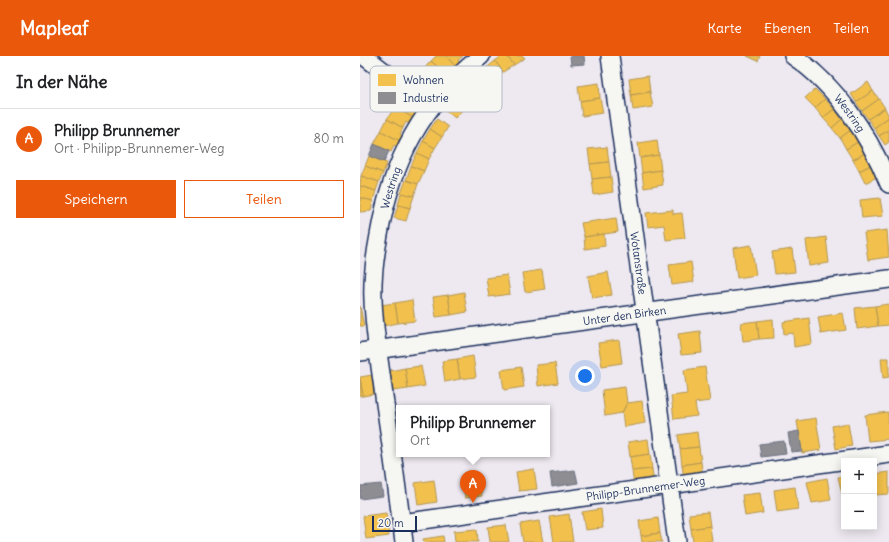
<!DOCTYPE html>
<html lang="de">
<meta charset="utf-8">
<style>
:root{--surface:#fff;--page:#f2f2f2;--text:#202124;--muted:#757577;--line:#e0e0e0;--accent:#ea580c}
body{margin:0;font-family:Delius,sans-serif;background:var(--page);color:var(--text)}
.controls{position:absolute;right:12px;bottom:12px;display:grid;overflow:hidden;border-radius:0px;box-shadow:0 2px 10px #0003}
.controls button{width:36px;height:36px;display:grid;place-items:center;padding:0;border:0;border-bottom:1px solid var(--line);background:var(--surface);color:var(--text);font:20px sans-serif}
.scale{position:absolute;left:12px;bottom:10px;width:45px;box-sizing:border-box;padding-left:4px;border:2px solid #1b2f5e;border-top:0;font-size:11px;line-height:14px;white-space:nowrap;color:#1b2f5e;-webkit-text-stroke:3px #f6f6f2;paint-order:stroke}
.you{position:absolute;left:225px;top:320px;width:14px;height:14px;margin:-10px;border:3px solid #fff;border-radius:50%;background:#1a73e8;box-shadow:0 0 0 6px #1a73e833}
.badge{display:grid;place-items:center;width:26px;height:26px;border-radius:50%;background:var(--accent);color:#fff;font-size:13px;font-weight:700}
.pin{position:absolute;translate:-50% -33px;filter:drop-shadow(0 1px 2px #0008)}
.pin::after{content:'';position:absolute;top:21px;width:14px;height:12px;background:inherit;clip-path:polygon(0 0,100% 0,50% 100%)}
.popup{position:absolute;left:36px;top:349px;width:154px;height:52px;box-sizing:border-box;display:grid;place-content:center;border-radius:0px;background:var(--surface);filter:drop-shadow(0 1px 3px #0005);font-size:13px;white-space:nowrap;color:var(--muted)}
.popup b{font-size:15px;color:var(--text)}
.popup::after{content:'';position:absolute;left:50%;top:100%;margin-left:-8px;border:8px solid transparent;border-top-color:var(--surface)}
.list{margin:0;padding:0;list-style:none}
h2{display:flex;justify-content:space-between;align-items:center;height:52px;margin:0;padding:0 16px;font-size:17px}
h2 small{font-size:13px;font-weight:400;color:var(--muted)}
.list li{display:grid;grid-template-columns:26px 1fr auto;gap:12px;align-items:center;box-sizing:border-box;height:60px;padding:0 16px;border-top:1px solid var(--line)}
.list b{display:block;font-size:15px;white-space:nowrap}
.list p{margin:0;font-size:13px;white-space:nowrap;color:var(--muted)}
.list em{font-size:13px;font-style:normal;color:var(--muted)}
.actions{display:flex;gap:8px;padding:12px 16px}
.actions a{flex:1;padding:9px 0;border:1px solid var(--accent);border-radius:0px;text-align:center;font-size:14px;color:var(--accent)}
.actions .main{background:var(--accent);color:#fff}
.map{position:relative;flex:none;width:529px;height:486px;overflow:hidden}
header{display:flex;align-items:center;gap:24px;box-sizing:border-box;height:56px;padding:0 20px;background:var(--accent);color:#fff}
header strong{font-size:19px}
nav{display:flex;gap:22px;margin-inline-start:auto;font-size:14px}
main{display:flex}
aside{flex:1;background:var(--surface)}
.map>svg:first-child{display:block}
.homes{fill:#f2c14e;stroke:#b29553}
.industry{fill:#8d8d92;stroke:#6b7182}
.lines{fill:none;stroke-linecap:round;stroke-linejoin:round}
.street-casing{stroke:#1b2f5e;stroke-width:20}
.street{stroke:#f6f6f2;stroke-width:17}
.labels{text-anchor:middle;dominant-baseline:central;stroke-width:4;stroke-linejoin:round;paint-order:stroke}
.street-label{font-size:11px;fill:#1b2f5e;stroke:#f6f6f2}
.key{fill:#f6f6f2;stroke:#b4bac6;stroke-width:1}
.key-label{font-size:11px;fill:#1b2f5e}
</style>
<header>
<strong>Mapleaf</strong>
<nav><a>Karte</a><a>Ebenen</a><a>Teilen</a></nav>
</header>
<main>
<aside>
<h2>In der Nähe<small></small></h2>
<ul class="list">
<li><span class="badge">A</span><div><b>Philipp Brunnemer</b><p>Ort · Philipp-Brunnemer-Weg</p></div><em>80 m</em></li>
</ul>
<div class="actions"><a class="main">Speichern</a><a>Teilen</a></div>
</aside>
<div class="map">
<svg width="529" height="486" viewBox="0 0 529 486">
<rect width="100%" height="100%" fill="#eee9f0"/>
<filter id="ink" filterUnits="userSpaceOnUse"><feTurbulence type="fractalNoise" baseFrequency=".025" numOctaves="2"/><feDisplacementMap in="SourceGraphic" scale="8" xChannelSelector="R" yChannelSelector="G"/><feConvolveMatrix kernelMatrix="1 2 1 2 8 2 1 2 1" color-interpolation-filters="sRGB"/></filter>
<g filter="url(#ink)">
<g class="homes">
<path d="M76,0H86L96,11L92,14L89,12L84,17L71,5Z"/>
<path d="M86,0H103L98,4L100,7L96,11Z"/>
<path d="M142,0H147L154,9L143,16L135,5Z"/>
<path d="M147,0H163L165,2L154,9Z"/>
<path d="M387,0H400L398,5Z"/>
<path d="M71,5L84,17L79,22L82,25L78,29L62,15Z"/>
<path d="M135,5L143,16L132,25L124,14Z"/>
<path d="M124,14L132,25L122,34L113,23Z"/>
<path d="M62,15L78,29L74,34L71,32L67,38L53,26Z"/>
<path d="M288,20L290,36L271,39L269,23Z"/>
<path d="M113,23L122,34L113,43L102,33Z"/>
<path d="M508,26L513,35L496,46L491,38Z"/>
<path d="M239,27L240,42L220,45L218,30Z"/>
<path d="M102,33L113,43L104,52L93,43Z"/>
<path d="M455,33L465,43L455,52L445,42Z"/>
<path d="M513,35L519,43L502,55L496,46Z"/>
<path d="M290,36L293,51L273,54L271,39Z"/>
<path d="M43,39L57,49L54,55L56,57L53,62L35,51Z"/>
<path d="M240,42L243,57L222,60L220,45Z"/>
<path d="M93,43L104,52L95,62L84,53Z"/>
<path d="M465,43L474,53L463,62L455,52Z"/>
<path d="M519,43L525,52L508,63L502,55Z"/>
<path d="M35,51L53,62L49,68L46,66L43,72L27,63Z"/>
<path d="M525,52L529,61L514,72L508,63Z"/>
<path d="M474,53L482,63L472,72L463,62Z"/>
<path d="M529,61V74L519,80L514,72Z"/>
<path d="M27,63L43,72L40,78L43,80L40,85L21,75Z"/>
<path d="M77,63L88,71L82,81L70,73Z"/>
<path d="M482,63L491,74L480,82L472,72Z"/>
<path d="M70,73L82,81L75,92L63,85Z"/>
<path d="M491,74L498,86L486,93L480,82Z"/>
<path d="M529,74V86L525,89L519,80Z"/>
<path d="M21,75L40,85L38,91L34,89L31,96L14,88Z"/>
<path d="M297,84L299,99L280,102L278,87Z"/>
<path d="M63,85L75,92L69,103L57,97Z"/>
<path d="M498,86L505,97L493,104L486,93Z"/>
<path d="M247,91L249,106L230,108L228,93Z"/>
<path d="M57,97L69,103L64,115L51,110Z"/>
<path d="M505,97L511,109L499,115L493,104Z"/>
<path d="M299,99L301,114L282,117L280,102Z"/>
<path d="M9,100L27,107L23,117L5,110Z"/>
<path d="M249,106L251,121L232,123L230,108Z"/>
<path d="M511,109L517,121L505,127L499,115Z"/>
<path d="M5,110L23,117L19,126L1,120Z"/>
<path d="M51,110L64,115L58,128L46,124Z"/>
<path d="M301,114L303,129L284,132L282,117Z"/>
<path d="M1,120L19,126L16,135L0,130Z"/>
<path d="M251,121L253,136L234,139L232,123Z"/>
<path d="M46,124L58,128L54,140L41,137Z"/>
<path d="M0,130L16,135L13,145L0,142Z"/>
<path d="M41,137L54,140L50,152L38,149Z"/>
<path d="M0,142L13,145L11,155L0,156Z"/>
<path d="M520,142L523,160L502,162L500,144Z"/>
<path d="M38,149L50,152L46,165L34,162Z"/>
<path d="M313,154V158L322,157L325,182L306,184L304,169L288,171L286,157Z"/>
<path d="M256,162L258,176L224,181L221,167Z"/>
<path d="M527,174L529,201L508,204L504,177Z"/>
<path d="M244,178L245,190L225,193L224,181Z"/>
<path d="M466,181L469,207L449,210L446,184Z"/>
<path d="M391,189L396,219L377,222L373,192Z"/>
<path d="M432,193L435,216L415,218L412,196Z"/>
<path d="M331,206L334,226L312,229L309,209Z"/>
<path d="M182,214L185,233L165,236L162,217Z"/>
<path d="M248,216L252,239L232,242L228,220Z"/>
<path d="M147,219L150,238L129,241L126,222Z"/>
<path d="M104,236L107,256L91,259L88,239Z"/>
<path d="M88,239L91,259L76,261L73,241Z"/>
<path d="M52,244L55,265L38,267L35,247Z"/>
<path d="M35,247L38,267L23,270L20,249Z"/>
<path d="M529,248V269L518,270L515,250Z"/>
<path d="M0,250L4,270H0Z"/>
<path d="M515,250L518,270L497,273L495,252Z"/>
<path d="M483,257L486,274L461,278L458,261Z"/>
<path d="M449,262L452,288L434,291L433,277L424,278L423,266Z"/>
<path d="M413,263L414,282L399,283L397,265Z"/>
<path d="M397,265L399,283L383,285L381,267Z"/>
<path d="M340,275L342,297L321,299L318,278Z"/>
<path d="M259,284L262,307L242,310L238,287Z"/>
<path d="M113,300L116,321L100,323L97,303Z"/>
<path d="M521,302H529V321L523,322Z"/>
<path d="M97,303L100,323L85,326L82,305Z"/>
<path d="M195,307L198,327L178,330L176,309Z"/>
<path d="M61,310L65,330L48,333L45,312Z"/>
<path d="M161,311L164,331L144,334L141,314Z"/>
<path d="M345,311L350,345L335,347L337,360L314,363L311,340L327,338L324,314Z"/>
<path d="M45,312L48,333L33,335L30,315Z"/>
<path d="M12,319L14,338L3,340L0,321Z"/>
<path d="M0,323L3,340H0Z"/>
<path d="M265,331L267,347L262,357L245,360L242,334Z"/>
<path d="M282,345L285,367L264,371L262,357L267,347Z"/>
<path d="M528,356L529,383L508,385L505,359Z"/>
<path d="M456,362L461,394L442,397L437,365Z"/>
<path d="M488,367L492,390L476,393L472,370Z"/>
<path d="M337,376L339,391L320,393L318,379Z"/>
<path d="M288,383L290,398L270,401L268,386Z"/>
<path d="M339,391L341,406L322,409L320,393Z"/>
<path d="M290,398L292,413L272,415L270,401Z"/>
<path d="M341,406L343,421L324,423L322,409Z"/>
<path d="M174,413L177,433L159,435L156,416Z"/>
<path d="M292,413L294,428L274,430L272,415Z"/>
<path d="M529,416V438L515,439L514,418Z"/>
<path d="M119,420L122,440L105,442L102,422Z"/>
<path d="M484,420V442H483L478,421Z"/>
<path d="M467,422L471,444L452,447L447,426Z"/>
<path d="M74,424L77,446L58,449L55,427Z"/>
<path d="M435,431L438,453L417,456L414,434Z"/>
<path d="M400,437L403,457L385,460L382,439Z"/>
<path d="M241,453L243,472L225,474L222,456Z"/>
<path d="M348,456L350,470L331,473L329,458Z"/>
<path d="M26,457L29,480L6,483L3,460Z"/>
<path d="M209,458L213,486H194L190,461Z"/>
<path d="M298,462L300,477L281,480L279,465Z"/>
<path d="M179,465L183,486H163L160,468Z"/>
<path d="M146,469L149,486H130L128,471Z"/>
<path d="M350,470L352,485L333,486L331,473Z"/>
<path d="M117,473L118,486H95L94,475Z"/>
<path d="M300,477L302,486H282L281,480Z"/>
<path d="M83,480L84,486H64L63,483Z"/>
</g>
<g class="industry">
<path d="M210,0H224L225,8L211,9Z"/>
<path d="M14,88L29,95L24,106L9,100Z"/>
<path d="M439,375L442,395L431,396L428,377Z"/>
<path d="M424,385L426,398L401,401L399,388Z"/>
<path d="M215,414L218,427L192,431L190,417Z"/>
<path d="M21,428L23,440L0,443V430Z"/>
</g>
<g class="lines">
<defs>
<g id="street">
<path d="M4,0L70,51"/>
<path id="s1" d="M250,0L317,486"/>
<path id="s2" d="M433,0C477,30 509,79 529,128"/>
<path id="s3" d="M0,296L529,223"/>
<path id="s4" d="M42,467L529,398"/>
<path id="s5" d="M44,486C38,440 32,394 25,348C21,313 14,278 13,243C12,221 15,200 19,179C32,104 62,48 121,0"/>
</g>
</defs>
<use href="#street" class="street-casing"/>
<use href="#street" class="street"/>
</g>
</g>
<g class="labels">
<g class="street-label">
<text stroke="none"><textPath href="#s2" startOffset="81">Westring</textPath></text>
<text stroke="none"><textPath href="#s5" startOffset="358">Westring</textPath></text>
<text stroke="none"><textPath href="#s1" startOffset="209">Wotanstraße</textPath></text>
<text stroke="none"><textPath href="#s3" startOffset="267">Unter den Birken</textPath></text>
<text stroke="none"><textPath href="#s4" startOffset="246">Philipp-Brunnemer-Weg</textPath></text>
</g>
</g>
<rect x="10" y="10" width="132" height="46" rx="6" class="key"/>
<rect x="18" y="18" width="18" height="12" fill="#f2c14e"/>
<rect x="18" y="36" width="18" height="12" fill="#8d8d92"/>
<g class="key-label">
<text x="43" y="28">Wohnen</text>
<text x="43" y="46">Industrie</text>
</g>
</svg>
<div class="controls">
<button>+</button>
<button>−</button>
</div>
<div class="scale">20 m</div>
<div class="you"></div>
<div class="pin badge" style="left:113px;top:447px">A</div>
<div class="popup"><b>Philipp Brunnemer</b>Ort</div>
</div>
</main>
